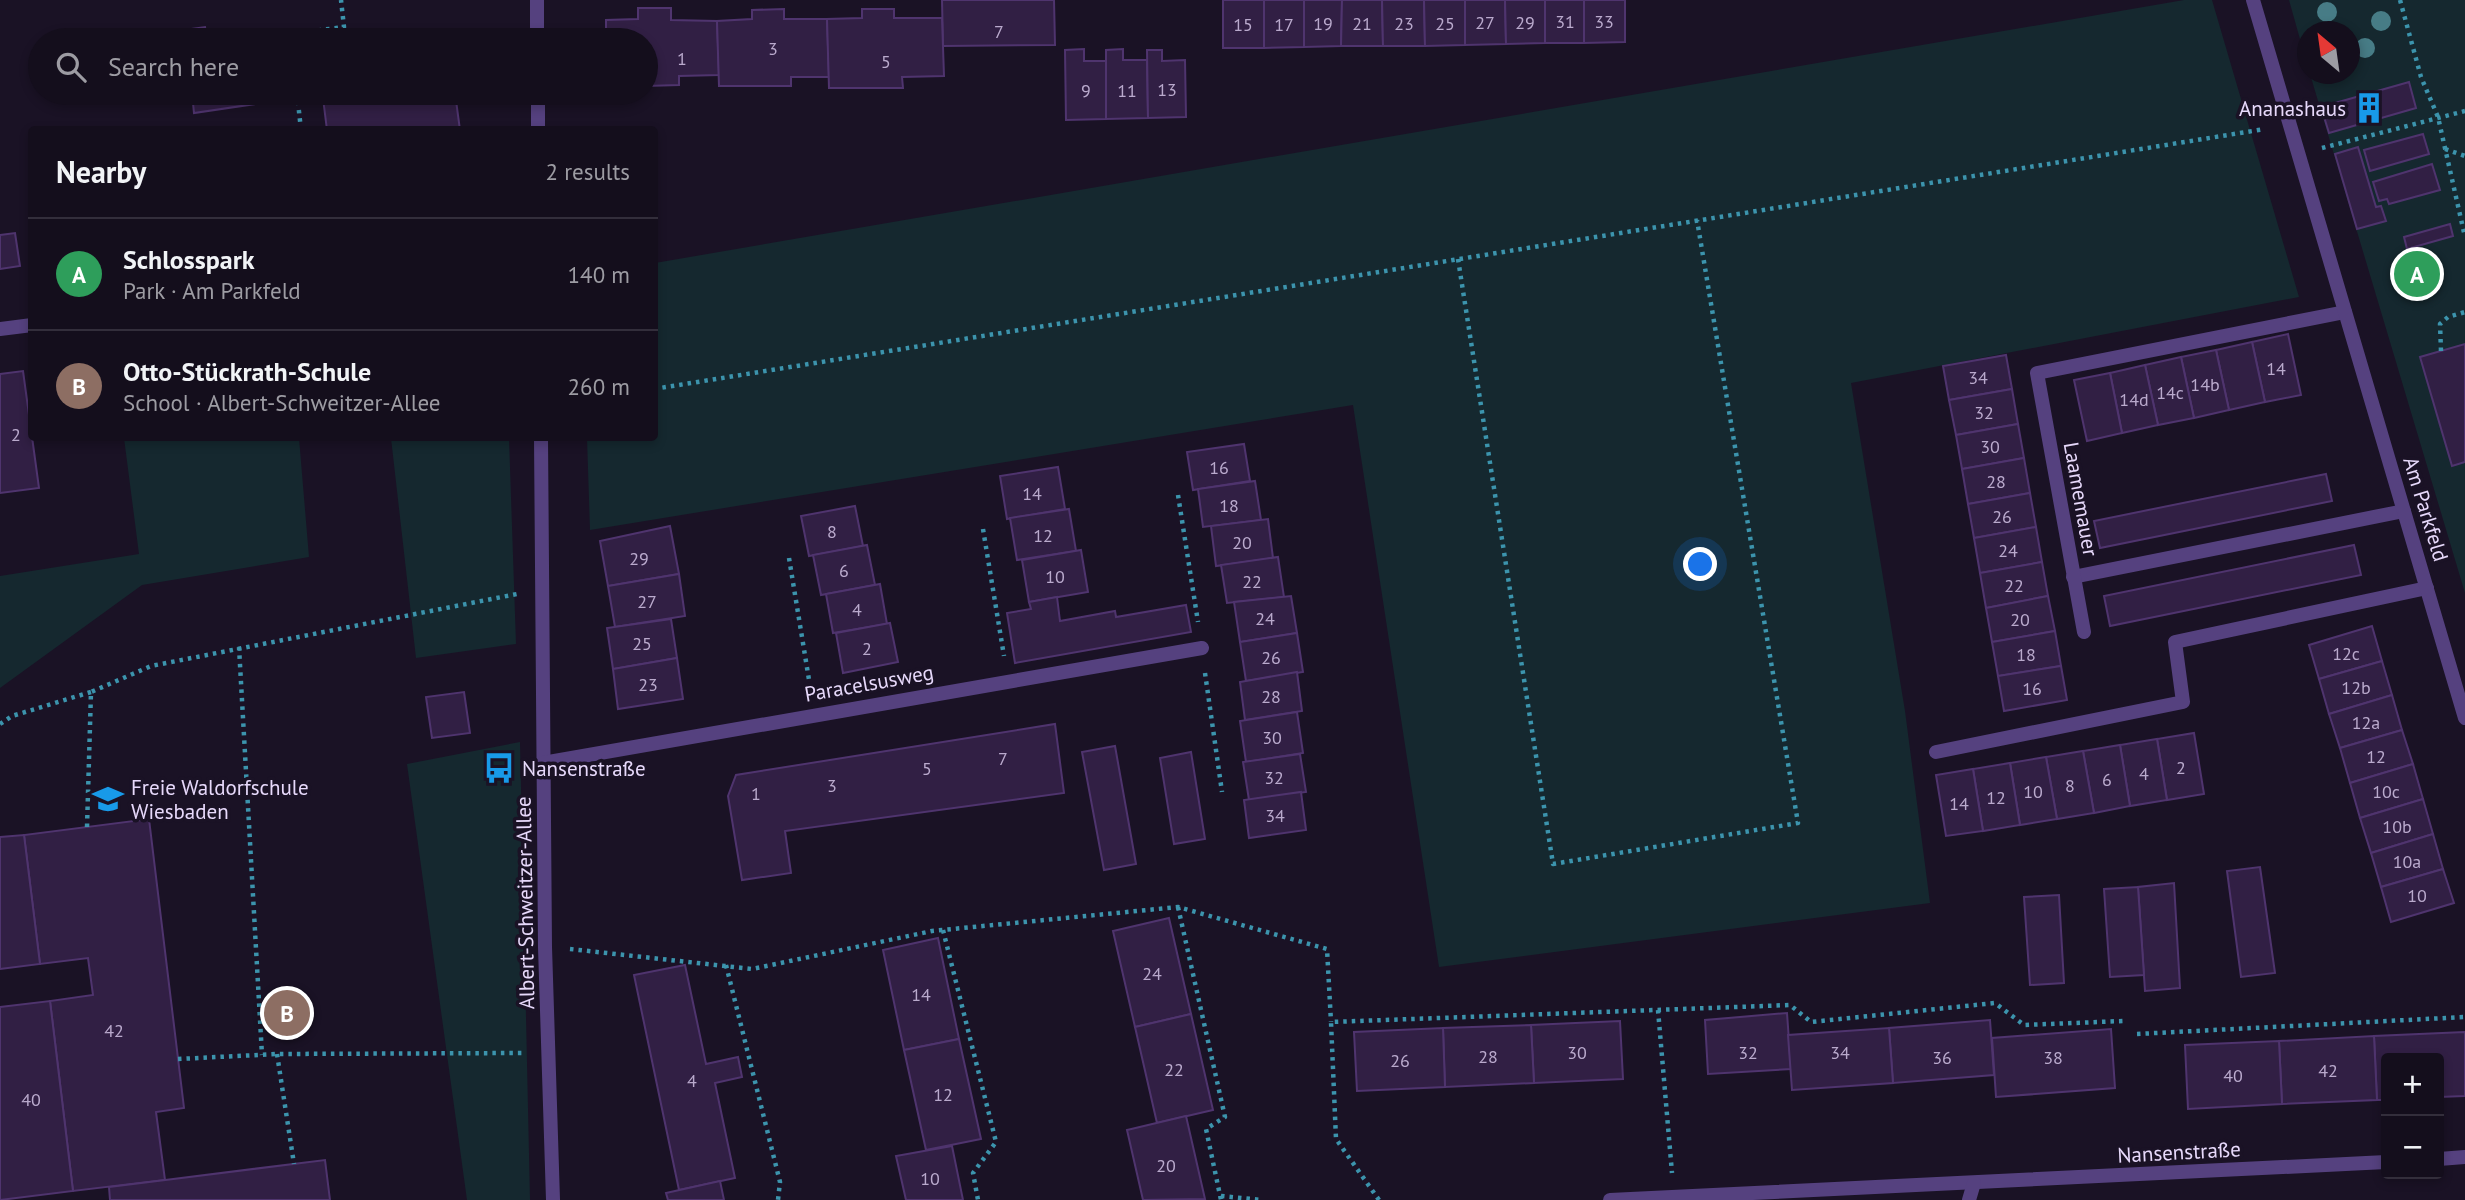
<!DOCTYPE html>
<meta charset="utf-8">
<style>
:root{--surface:#140e1c;--page:#1d1725;--text:#f1f3f6;--muted:#9d9ca3;--line:#332e3b;--accent:#ea580c}
body{margin:0;font-family:"PT Sans",sans-serif;background:var(--page);color:var(--text)}
.controls{position:absolute;right:21px;bottom:21px;display:grid;overflow:hidden;border-radius:7px;box-shadow:0 4px 10px #0003}
.controls button{width:63px;height:63px;display:grid;place-items:center;padding:0;border:0;border-bottom:2px solid var(--line);background:var(--surface);color:var(--text);font:35px sans-serif}
.compass{position:absolute;left:2297px;top:21px;width:63px;height:63px;border-radius:50%;background:var(--surface);box-shadow:0 4px 10px #0003;rotate:331deg}
.you{position:absolute;left:1701px;top:565px;width:24px;height:24px;margin:-18px;border:5px solid #fff;border-radius:50%;background:#1a73e8;box-shadow:0 0 0 10px #1a73e833}
.badge{display:grid;place-items:center;width:46px;height:46px;border-radius:50%;background:var(--accent);color:#fff;font-size:23px;font-weight:700}
.pin{position:absolute;translate:-50% -50%;border:4px solid #fff;box-shadow:0 2px 7px #0006}
.list{margin:0;padding:0;list-style:none}
h2{display:flex;justify-content:space-between;align-items:center;height:91px;margin:0;padding:0 28px;font-size:30px}
h2 small{font-size:23px;font-weight:400;color:var(--muted)}
.list li{display:grid;grid-template-columns:46px 1fr auto;gap:21px;align-items:center;box-sizing:border-box;height:112px;padding:0 28px;border-top:2px solid var(--line)}
.list b{display:block;font-size:26px;white-space:nowrap}
.list p{margin:0;font-size:23px;white-space:nowrap;color:var(--muted)}
.list em{font-size:23px;font-style:normal;color:var(--muted)}
.icon{flex:none;width:38px;height:38px;fill:none;stroke:currentColor;stroke-width:2;stroke-linecap:round;stroke-linejoin:round}
.map{position:relative;flex:none;width:2465px;height:1200px;overflow:hidden}
.search{position:absolute;background:var(--surface);box-shadow:0 4px 10px #0003;left:28px;top:28px;width:630px;height:77px;display:flex;align-items:center;gap:18px;box-sizing:border-box;padding:0 24px;border-radius:38px;color:var(--muted);font-size:26px}
.panel{position:absolute;background:var(--surface);box-shadow:0 4px 10px #0003;left:28px;top:126px;width:630px;height:315px;border-radius:7px}
.map>svg:first-child{display:block}
.green{fill:#15282f}
.building{fill:#311f44;stroke:#4f346e;stroke-width:2}
.lines{fill:none;stroke-linecap:round;stroke-linejoin:round}
.path{stroke:#3c94ad;stroke-width:4.5;stroke-dasharray:3.5 5;stroke-linecap:butt}
.lane{stroke:#55417f;stroke-width:14}
.street{stroke:#55417f;stroke-width:14}
.tree{fill:#477c86}
.labels{text-anchor:middle;dominant-baseline:central;stroke-width:7;stroke-linejoin:round;paint-order:stroke}
.number-label{font-size:18px;fill:#baaacd}
.poi-label{font-size:21px;fill:#e7d9fb;stroke:#1a1225;text-anchor:start}
.street-label{font-size:21px;fill:#e7d9fb;stroke:#1a1225}
</style>
<div class="map">
<svg width="2465" height="1200" viewBox="0 0 2465 1200">
<rect width="100%" height="100%" fill="#1a1225"/>
<g class="green">
<path d="M2184,0H2212L2299,297L1851,383L1905,711L1930,903L1439,967L1353,405L590,530L587,438H654L655,263Z"/>
<path d="M2289,0H2465V593L2310,74H2350V32H2308L2307,64Z"/>
<path d="M124,438H299L309,557L142,585L0,688V576L139,554Z"/>
<path d="M391,438H509L516,644L416,658Z"/>
<path d="M520,742L530,1200H467L407,764Z"/>
</g>
<g class="building">
<path d="M942,0H1054L1055,45L943,46Z"/>
<rect x="1223" y="0" width="41" height="48"/>
<path d="M1264,0H1304V47L1264,48Z"/>
<path d="M1304,0H1342L1341,46L1304,47Z"/>
<path d="M1342,0H1382L1383,46H1341Z"/>
<path d="M1382,0H1424L1425,46H1383Z"/>
<path d="M1424,0H1465V45L1425,46Z"/>
<path d="M1465,0H1505L1506,44L1465,45Z"/>
<path d="M1505,0H1545V43L1506,44Z"/>
<rect x="1545" y="0" width="39" height="43"/>
<path d="M1584,0H1625V42L1584,43Z"/>
<path d="M638,8H671V20L717,21L719,75L679,76V85L646,86V40H606V20L638,19Z"/>
<path d="M784,9V19H827L829,77H791V86H719L717,21L752,19V10Z"/>
<path d="M862,9H894V18H942L944,76L902,77L903,88H829L827,19L862,18Z"/>
<path d="M205,27L207,40H162L161,33Z"/>
<path d="M416,35V40H381Z"/>
<path d="M1084,49V61H1106V119L1066,120L1065,50Z"/>
<path d="M1123,49V60H1147L1148,118L1106,119V50Z"/>
<path d="M1147,50H1162V61L1185,60L1186,117L1148,118Z"/>
<path d="M2409,82L2416,108L2329,133L2321,107Z"/>
<path d="M192,93H260L262,103L194,113Z"/>
<path d="M333,93H455L460,130H327L323,98L333,97Z"/>
<path d="M2423,134L2429,154L2370,171L2364,150Z"/>
<path d="M2358,147L2376,207L2381,206L2386,221L2357,229L2335,154Z"/>
<path d="M2432,164L2440,190L2389,204L2387,199L2379,201L2373,182Z"/>
<path d="M2450,224L2453,236L2407,249L2404,237Z"/>
<path d="M15,233L20,266L0,269V235Z"/>
<path d="M2288,334L2301,395L2265,402L2252,342Z"/>
<path d="M2252,342L2265,402L2229,410L2216,350Z"/>
<path d="M2465,344V462L2452,466L2420,357Z"/>
<path d="M2216,350L2229,410L2194,418L2181,357Z"/>
<path d="M2006,355L2012,389L1949,400L1943,366Z"/>
<path d="M2181,357L2194,418L2158,425L2145,365Z"/>
<path d="M2145,365L2158,425L2122,433L2110,373Z"/>
<path d="M23,371L39,488L0,493V374Z"/>
<path d="M2110,373L2122,433L2087,441L2074,380Z"/>
<path d="M2012,389L2018,424L1956,435L1949,400Z"/>
<path d="M2018,424L2024,458L1962,469L1956,435Z"/>
<path d="M1244,444L1250,481L1193,490L1187,452Z"/>
<path d="M2024,458L2030,493L1968,504L1962,469Z"/>
<path d="M1058,467L1065,509L1007,519L1000,476Z"/>
<path d="M2326,474L2332,501L2100,548L2094,521Z"/>
<path d="M1255,481L1261,520L1203,527L1198,489Z"/>
<path d="M2030,493L2036,527L1974,538L1968,504Z"/>
<path d="M855,506L863,546L809,556L801,516Z"/>
<path d="M1069,509L1076,551L1017,560L1010,518Z"/>
<path d="M1268,519L1273,558L1216,566L1211,526Z"/>
<path d="M670,526L679,574L608,586L600,541Z"/>
<path d="M2036,527L2042,562L1980,573L1974,538Z"/>
<path d="M867,545L875,585L821,595L813,555Z"/>
<path d="M2354,545L2361,575L2110,626L2104,596Z"/>
<path d="M1081,550L1088,592L1029,602L1022,560Z"/>
<path d="M1278,557L1284,597L1227,603L1221,565Z"/>
<path d="M2042,562L2048,596L1986,608L1980,573Z"/>
<path d="M679,574L685,616L615,627L608,586Z"/>
<path d="M880,584L887,624L833,633L826,594Z"/>
<path d="M1291,596L1297,633L1240,642L1234,602Z"/>
<path d="M2048,596L2055,631L1992,642L1986,608Z"/>
<path d="M1057,597L1060,621L1115,611L1116,617L1186,605L1191,632L1015,663L1007,613L1031,609L1029,602Z"/>
<path d="M671,619L677,658L613,669L607,628Z"/>
<path d="M890,623L898,662L843,673L836,633Z"/>
<path d="M2372,626L2382,661L2319,679L2309,645Z"/>
<path d="M2055,631L2061,666L1998,676L1992,642Z"/>
<path d="M1297,633L1303,672L1246,681L1240,642Z"/>
<path d="M677,658L683,699L618,709L613,669Z"/>
<path d="M2382,661L2392,695L2329,714L2319,679Z"/>
<path d="M2061,666L2067,700L2004,711L1998,676Z"/>
<path d="M1297,672L1302,711L1245,720L1240,682Z"/>
<path d="M464,692L470,733L432,738L426,697Z"/>
<path d="M2392,695L2402,730L2340,748L2329,714Z"/>
<path d="M1297,712L1303,753L1246,762L1240,721Z"/>
<path d="M1055,724L1064,793L785,831L791,873L742,880L728,796L736,775Z"/>
<path d="M2402,730L2413,764L2350,783L2340,748Z"/>
<path d="M2194,733L2204,794L2167,800L2157,739Z"/>
<path d="M2157,739L2167,800L2130,806L2120,745Z"/>
<path d="M2120,745L2130,806L2094,813L2083,751Z"/>
<path d="M1115,746L1136,864L1104,870L1082,752Z"/>
<path d="M2083,751L2094,813L2057,819L2046,757Z"/>
<path d="M1191,752L1205,839L1174,844L1160,758Z"/>
<path d="M1300,754L1306,792L1249,800L1243,762Z"/>
<path d="M2046,757L2057,819L2020,825L2010,763Z"/>
<path d="M2010,763L2020,825L1983,831L1973,769Z"/>
<path d="M2413,764L2423,799L2360,818L2350,783Z"/>
<path d="M1973,769L1983,831L1946,836L1936,775Z"/>
<path d="M1301,792L1306,830L1249,838L1244,800Z"/>
<path d="M2423,799L2433,834L2371,853L2360,818Z"/>
<path d="M149,819L184,1108L156,1112L165,1180L73,1191L50,1001L93,995L88,958L40,964L24,835Z"/>
<path d="M2433,834L2443,869L2381,887L2371,853Z"/>
<path d="M24,835L40,964L0,969V837Z"/>
<path d="M2260,867L2275,973L2241,977L2227,871Z"/>
<path d="M2443,869L2454,903L2391,922L2381,887Z"/>
<path d="M2174,883L2180,988L2145,991L2138,887Z"/>
<path d="M2138,887L2144,975L2110,977L2104,889Z"/>
<path d="M2059,895L2064,983L2030,985L2024,897Z"/>
<path d="M1169,918L1191,1014L1135,1027L1113,931Z"/>
<path d="M938,938L959,1039L904,1050L883,950Z"/>
<path d="M685,965L706,1064L738,1057L742,1077L715,1083L735,1178L679,1190L634,975Z"/>
<path d="M50,1001L73,1191L0,1200V1007Z"/>
<path d="M1787,1013L1791,1069L1708,1074L1705,1020Z"/>
<path d="M1191,1014L1213,1110L1157,1123L1135,1027Z"/>
<path d="M1990,1020L1994,1075L1893,1083L1889,1028Z"/>
<path d="M1620,1021L1623,1079L1534,1083L1531,1025Z"/>
<path d="M1531,1025L1534,1083L1445,1087L1443,1028Z"/>
<path d="M1443,1028L1445,1087L1357,1091L1354,1032Z"/>
<path d="M1889,1028L1893,1083L1792,1090L1788,1035Z"/>
<path d="M2111,1029L2115,1088L1996,1097L1992,1038Z"/>
<path d="M2465,1032V1096L2439,1097V1058H2386V1100H2377L2374,1036Z"/>
<path d="M2374,1036L2377,1100L2282,1104L2279,1041Z"/>
<path d="M959,1039L981,1139L926,1150L904,1050Z"/>
<path d="M2279,1041L2282,1104L2188,1109L2185,1045Z"/>
<path d="M1186,1116L1205,1199L1143,1200L1127,1130Z"/>
<path d="M952,1146L963,1200H906L896,1156Z"/>
<path d="M325,1160L330,1200H110L109,1187Z"/>
<path d="M720,1181L724,1200H668L666,1193Z"/>
</g>
<g class="lines">
<g class="path">
<path d="M2400,0L2421,77L2438,117L2465,237"/>
<path d="M291,40L290,34L344,27L341,0"/>
<path d="M297,93L301,130"/>
<path d="M2322,148L2465,111"/>
<path d="M2445,149L2465,156"/>
<path d="M1458,259L1553,864L1798,823L1697,220"/>
<path d="M2441,351L2440,324L2448,317L2465,312"/>
<path d="M654,389L2265,129"/>
<path d="M1178,495L1198,622"/>
<path d="M983,529L1004,656"/>
<path d="M789,558L811,692"/>
<path d="M239,647L262,1055"/>
<path d="M1205,673L1222,792"/>
<path d="M0,724L12,716L91,692"/>
<path d="M87,827L91,692L151,666L517,594"/>
<path d="M1178,907L1225,1117L1206,1129L1221,1200"/>
<path d="M943,930L996,1142L973,1173L978,1200"/>
<path d="M570,949L752,969L932,931L1178,907L1327,949L1331,1022"/>
<path d="M726,965L780,1182L778,1200"/>
<path d="M1658,1010L1672,1173"/>
<path d="M2137,1034L2465,1017"/>
<path d="M277,1054L294,1164"/>
<path d="M178,1059L277,1054L523,1053"/>
<path d="M1221,1196L1262,1200"/>
<path d="M1379,1200L1336,1139L1331,1022L1790,1005L1811,1022L1995,1003L2024,1025L2123,1021"/>
</g>
<g class="lane">
<path d="M2073,577L2404,511"/>
<path d="M2084,632L2037,373L2345,312"/>
<path d="M1936,752L2183,702L2175,642L2427,588"/>
</g>
<g class="street">
<path d="M537,0V40"/>
<path d="M2253,0L2465,718"/>
<path d="M538,93V130"/>
<path d="M0,329L32,325"/>
<path d="M541,438L545,947L553,1200"/>
<path d="M543,763L1202,648"/>
<path d="M2439,1159L2465,1157"/>
<path d="M1610,1200L2386,1162"/>
<path d="M1969,1200L1974,1183"/>
</g>
</g>
<g class="tree">
<circle cx="2327" cy="12" r="10"/>
<circle cx="2381" cy="21" r="10"/>
<circle cx="2365" cy="48" r="10"/>
</g>
<defs>
<symbol id="building-bare" viewBox="-9 -9 18 18"><path d="M-4-6H4V6H1V3H-1V6H-4ZM-2.5-4.3h1.7v1.8h-1.7ZM.8-4.3h1.7v1.8H.8ZM-2.5-1h1.7V.8h-1.7ZM.8-1h1.7V.8H.8Z" fill="#189ae9" stroke="#1a1225" stroke-width="2.5" paint-order="stroke"/></symbol>
<symbol id="bus-bare" viewBox="-9 -9 18 18"><path d="M-5-6H5V4H4V6H2V4H-2V6H-4V4H-5ZM-3.5-4V0h7V-4ZM-3.5 1.2v1.5H-2V1.2ZM2 1.2v1.5H3.5V1.2Z" fill="#189ae9" stroke="#1a1225" stroke-width="2.5" paint-order="stroke"/></symbol>
<symbol id="school-bare" viewBox="-9 -9 18 18"><path d="M0-5L7-2L0 1L-7-2ZM-4 1L0 2.5L4 1V4Q0 6-4 4Z" fill="#189ae9" stroke="#1a1225" stroke-width="2.5" paint-order="stroke"/></symbol>
</defs>
<g fill-rule="evenodd">
<use href="#building-bare" x="2347" y="86" width="44" height="44"/>
<use href="#bus-bare" x="477" y="746" width="44" height="44"/>
<use href="#school-bare" x="86" y="777" width="44" height="44"/>
</g>
<g class="labels">
<g class="number-label">
<text x="1565" y="21">31</text>
<text x="1604" y="21">33</text>
<text x="1485" y="22">27</text>
<text x="1525" y="22">29</text>
<text x="1323" y="23">19</text>
<text x="1362" y="23">21</text>
<text x="1404" y="23">23</text>
<text x="1445" y="23">25</text>
<text x="1243" y="24">15</text>
<text x="1284" y="24">17</text>
<text x="999" y="31">7</text>
<text x="773" y="48">3</text>
<text x="682" y="58">1</text>
<text x="886" y="61">5</text>
<text x="1167" y="89">13</text>
<text x="1086" y="90">9</text>
<text x="1127" y="90">11</text>
<text x="2276" y="368">14</text>
<text x="1978" y="377">34</text>
<text x="2205" y="384">14b</text>
<text x="2170" y="392">14c</text>
<text x="2134" y="399">14d</text>
<text x="1984" y="412">32</text>
<text x="16" y="434">2</text>
<text x="1990" y="446">30</text>
<text x="1219" y="467">16</text>
<text x="1996" y="481">28</text>
<text x="1032" y="493">14</text>
<text x="1229" y="505">18</text>
<text x="2002" y="516">26</text>
<text x="832" y="531">8</text>
<text x="1043" y="535">12</text>
<text x="1242" y="542">20</text>
<text x="2008" y="550">24</text>
<text x="639" y="558">29</text>
<text x="844" y="570">6</text>
<text x="1055" y="576">10</text>
<text x="1252" y="581">22</text>
<text x="2014" y="585">22</text>
<text x="647" y="601">27</text>
<text x="857" y="609">4</text>
<text x="1265" y="618">24</text>
<text x="2020" y="619">20</text>
<text x="642" y="643">25</text>
<text x="867" y="648">2</text>
<text x="2346" y="653">12c</text>
<text x="2026" y="654">18</text>
<text x="1271" y="657">26</text>
<text x="648" y="684">23</text>
<text x="2356" y="687">12b</text>
<text x="2032" y="688">16</text>
<text x="1271" y="696">28</text>
<text x="2366" y="722">12a</text>
<text x="1272" y="737">30</text>
<text x="2376" y="756">12</text>
<text x="1003" y="758">7</text>
<text x="2181" y="767">2</text>
<text x="927" y="768">5</text>
<text x="2144" y="773">4</text>
<text x="1274" y="777">32</text>
<text x="2107" y="779">6</text>
<text x="832" y="785">3</text>
<text x="2070" y="785">8</text>
<text x="2033" y="791">10</text>
<text x="2386" y="791">10c</text>
<text x="756" y="793">1</text>
<text x="1996" y="797">12</text>
<text x="1959" y="803">14</text>
<text x="1275" y="815">34</text>
<text x="2397" y="826">10b</text>
<text x="2407" y="861">10a</text>
<text x="2417" y="895">10</text>
<text x="1152" y="973">24</text>
<text x="921" y="994">14</text>
<text x="114" y="1030">42</text>
<text x="1577" y="1052">30</text>
<text x="1748" y="1052">32</text>
<text x="1840" y="1052">34</text>
<text x="1488" y="1056">28</text>
<text x="1942" y="1057">36</text>
<text x="2053" y="1057">38</text>
<text x="1400" y="1060">26</text>
<text x="1174" y="1069">22</text>
<text x="2328" y="1070">42</text>
<text x="2233" y="1075">40</text>
<text x="692" y="1080">4</text>
<text x="943" y="1094">12</text>
<text x="31" y="1099">40</text>
<text x="1166" y="1165">20</text>
<text x="930" y="1178">10</text>
</g>
<g class="poi-label">
<text x="2346" y="108" text-anchor="end">Ananashaus</text>
<text x="522" y="768">Nansenstraße</text>
<text x="131" y="787">Freie Waldorfschule<tspan x="131" dy="24">Wiesbaden</tspan></text>
</g>
<g class="street-label">
<text transform="translate(2081 499) rotate(80)">Laamemauer</text>
<text transform="translate(2426 509) rotate(73)">Am Parkfeld</text>
<text transform="translate(869 683) rotate(-10)">Paracelsusweg</text>
<text transform="translate(525 903) rotate(-91)">Albert-Schweitzer-Allee</text>
<text transform="translate(2179 1152) rotate(-3)">Nansenstraße</text>
</g>
</g>
</svg>
<div class="controls">
<button>+</button>
<button>−</button>
</div>
<svg class="compass" viewBox="-18 -18 36 36"><path d="M0-13l5 13h-10z" fill="#e53935"/><path d="M0 13l5-13h-10z" fill="#9d9ca3"/></svg>
<div class="you"></div>
<div class="pin badge" style="left:2417px;top:274px;background:#2e9e5b">A</div>
<div class="pin badge" style="left:287px;top:1013px;background:#8d6e63">B</div>
<div class="search"><svg class="icon" aria-label="search" viewBox="0 0 24 24"><circle cx="10" cy="10" r="6"/><path d="M15 15l6 6"/></svg>Search here</div>
<section class="panel">
<h2>Nearby<small>2 results</small></h2>
<ul class="list">
<li><span class="badge" style="background:#2e9e5b">A</span><div><b>Schlosspark</b><p>Park · Am Parkfeld</p></div><em>140 m</em></li>
<li><span class="badge" style="background:#8d6e63">B</span><div><b>Otto-Stückrath-Schule</b><p>School · Albert-Schweitzer-Allee</p></div><em>260 m</em></li>
</ul>
</section>
</div>
